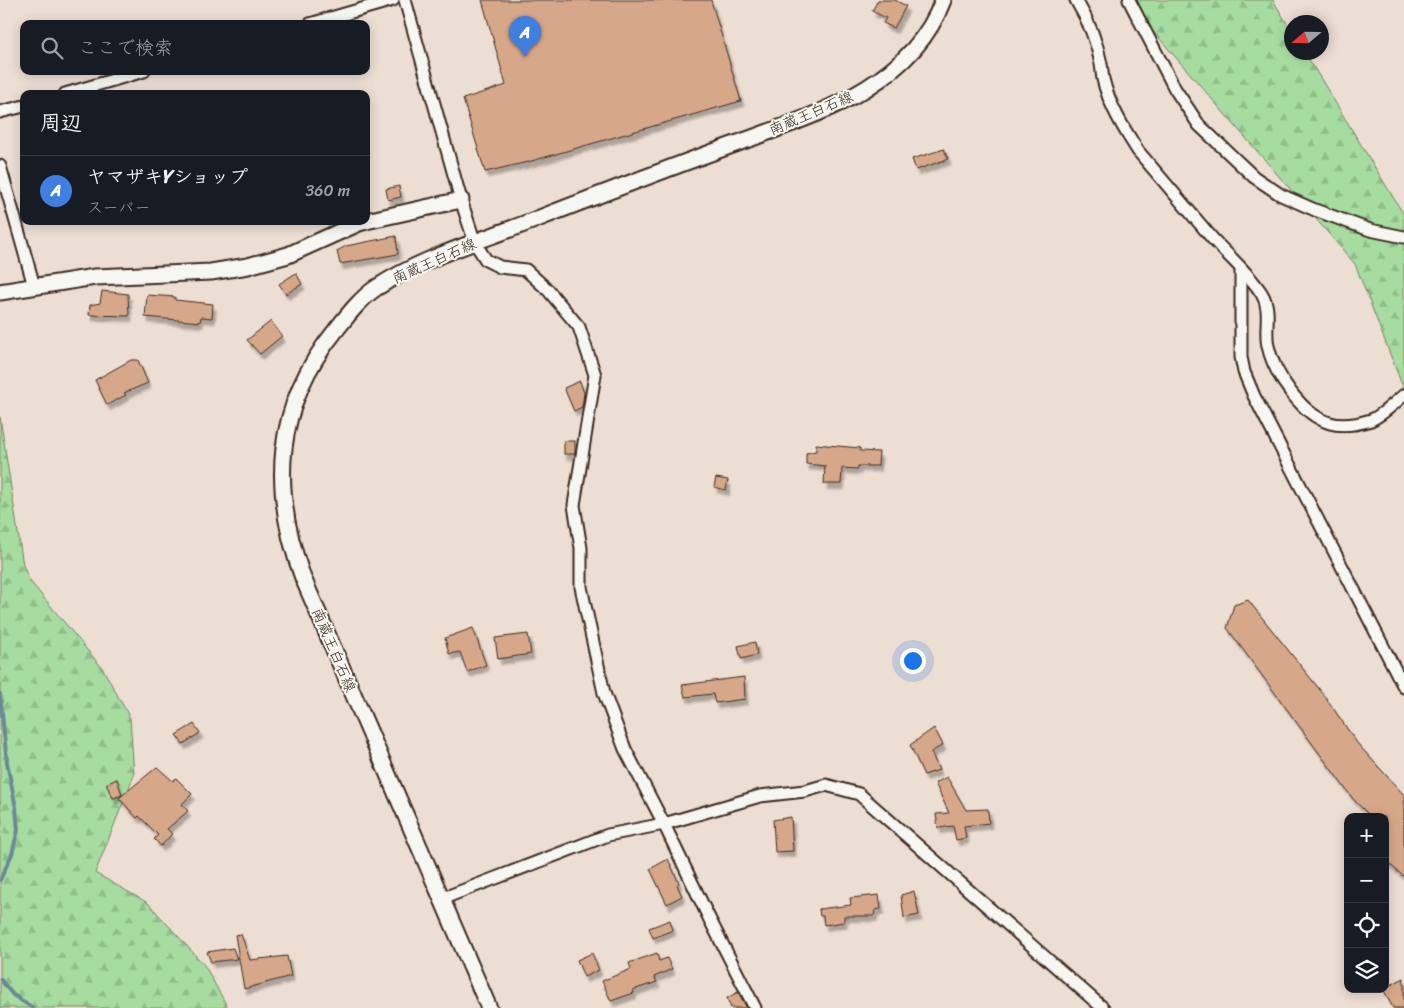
<!DOCTYPE html>
<html lang="ja">
<meta charset="utf-8">
<style>
:root{--surface:#171b24;--page:#20242c;--text:#f1f3f6;--muted:#9ea1a6;--line:#363941;--accent:#2563eb}
body{margin:0;font-family:Sriracha,"Klee One",sans-serif;background:var(--page);color:var(--text)}
.controls{position:absolute;right:15px;bottom:15px;display:grid;overflow:hidden;border-radius:10px;box-shadow:0 2px 12px #0003}
.controls button{width:45px;height:45px;display:grid;place-items:center;padding:0;border:0;border-bottom:1px solid var(--line);background:var(--surface);color:var(--text);font:25px sans-serif}
.compass{position:absolute;left:1284px;top:15px;width:45px;height:45px;border-radius:50%;background:var(--surface);box-shadow:0 2px 12px #0003;rotate:250deg}
.you{position:absolute;left:912px;top:660px;width:18px;height:18px;margin:-12px;border:4px solid #fff;border-radius:50%;background:#1a73e8;box-shadow:0 0 0 8px #1a73e833}
.badge{display:grid;place-items:center;width:32px;height:32px;border-radius:50%;background:var(--accent);color:#fff;font-size:16px;font-weight:700}
.pin{position:absolute;translate:-50% -41px;filter:drop-shadow(0 1px 2px #0008)}
.pin::after{content:'';position:absolute;top:26px;width:18px;height:15px;background:inherit;clip-path:polygon(0 0,100% 0,50% 100%)}
.list{margin:0;padding:0;list-style:none}
h2{display:flex;justify-content:space-between;align-items:center;height:65px;margin:0;padding:0 20px;font-size:21px}
h2 small{font-size:16px;font-weight:400;color:var(--muted)}
.list li{display:grid;grid-template-columns:32px 1fr auto;gap:15px;align-items:center;box-sizing:border-box;height:70px;padding:0 20px;border-top:1px solid var(--line)}
.list b{display:block;font-size:19px;white-space:nowrap}
.list p{margin:0;font-size:16px;white-space:nowrap;color:var(--muted)}
.list em{font-size:16px;font-style:normal;color:var(--muted)}
.icon{flex:none;width:28px;height:28px;fill:none;stroke:currentColor;stroke-width:2;stroke-linecap:round;stroke-linejoin:round}
.map{position:relative;flex:none;width:1404px;height:1008px;overflow:hidden}
.search{position:absolute;background:var(--surface);box-shadow:0 2px 12px #0003;left:20px;top:20px;width:350px;height:55px;display:flex;align-items:center;gap:12px;box-sizing:border-box;padding:0 18px;border-radius:10px;color:var(--muted);font-size:19px}
.panel{position:absolute;background:var(--surface);box-shadow:0 2px 12px #0003;left:20px;top:90px;width:350px;height:135px;border-radius:10px}
.map>svg:first-child{display:block}
.forest{fill:url(#forest-firs);stroke:#70835e}
.lines{fill:none;stroke-linecap:round;stroke-linejoin:round}
.stream{stroke:#698997;stroke-width:4}
.building{fill:#d7a78a;stroke:#3b2a1e;filter:url(#shadow)}
.street-casing{stroke:#3b2a1e;stroke-width:15}
.secondary-casing{stroke:#3b2a1e;stroke-width:19}
.street{stroke:#f6f6f2;stroke-width:11}
.secondary{stroke:#f6f6f2;stroke-width:15}
.labels{text-anchor:middle;dominant-baseline:central;stroke-width:4;stroke-linejoin:round;paint-order:stroke}
.street-label{font-size:15px;fill:#3b2a1e;stroke:#f6f6f2}
</style>
<div class="map">
<svg width="1404" height="1008" viewBox="0 0 1404 1008">
<defs>
<pattern id="forest-firs" width="22" height="20" patternUnits="userSpaceOnUse" patternTransform="scale(1.25)"><rect width="22" height="20" fill="#a6dc9f"/><path d="M5 1l3.5 6h-7zM16 11l3.5 6h-7z" fill="#90bd88"/></pattern>
<filter id="shadow"><feDropShadow dx="3" dy="5.5" stdDeviation="1" flood-color="#0004"/></filter>
</defs>
<rect width="100%" height="100%" fill="#edded3"/>
<filter id="ink" filterUnits="userSpaceOnUse"><feTurbulence type="fractalNoise" baseFrequency=".02" numOctaves="2"/><feDisplacementMap in="SourceGraphic" scale="10" xChannelSelector="R" yChannelSelector="G"/><feConvolveMatrix kernelMatrix="1 2 1 2 8 2 1 2 1" color-interpolation-filters="sRGB"/></filter>
<g filter="url(#ink)">
<g class="forest">
<path d="M1126,0H1273L1291,30L1292,52L1305,53L1404,215V390L1355,264Z"/>
<path d="M0,417L23,565L29,580L103,669L130,718L134,775L95,873L148,903L205,966L228,1008H0V830L2,824L0,798Z"/>
</g>
<g class="lines">
<g class="stream">
<path d="M0,694L7,763L16,808L18,830L12,854L0,880"/>
<path d="M0,979L13,995L33,1008"/>
</g>
</g>
<g class="building">
<path d="M482,0H711L741,101L528,162L485,172L463,99L506,85Z"/>
<path d="M878,0H895L906,6L894,28L883,23L886,18L872,11Z"/>
<path d="M944,149L948,159L916,170L912,159Z"/>
<path d="M399,186L401,197L388,200L386,189Z"/>
<path d="M396,236L398,254L340,264L337,251L346,246Z"/>
<path d="M296,273L302,284L286,294L279,284Z"/>
<path d="M102,291L128,294L129,316L89,315L90,305L100,303Z"/>
<path d="M147,295L175,297V300L213,304L212,318L201,317L200,322L145,317Z"/>
<path d="M271,321L282,336L260,354L247,340Z"/>
<path d="M131,360H138L148,383L124,393L126,395L107,405L95,380Z"/>
<path d="M580,381L584,393L582,407L574,411L564,388Z"/>
<rect x="564" y="441" width="11" height="13"/>
<path d="M816,444L860,448V451L879,452L878,466H858V469L842,468L841,484H824L825,466L806,464V453L816,451Z"/>
<path d="M716,478L728,480L726,490L714,487Z"/>
<path d="M1248,600L1324,695L1357,743L1404,795V877L1385,860V817H1371L1353,799L1227,628L1234,605Z"/>
<path d="M473,628L486,665L467,672L460,652L449,654L445,638Z"/>
<path d="M528,634L531,654L498,659L495,638Z"/>
<path d="M755,642L757,655L741,659L738,646Z"/>
<path d="M744,677L745,699L715,703L713,694L685,697L682,685Z"/>
<path d="M194,724L200,733L183,744L176,735Z"/>
<path d="M934,728L943,745L931,752L939,770L924,775L910,745Z"/>
<path d="M157,767L173,781L176,778L192,794L182,804L188,811L167,829L172,834L161,846L154,839L158,835L139,816L137,818L119,798Z"/>
<path d="M947,777L966,810L988,809L989,823L964,826L966,838L956,840L953,826L938,828L936,814L949,813L935,783Z"/>
<path d="M117,779L122,795L113,798L106,784Z"/>
<path d="M791,817L793,851L775,852L773,820Z"/>
<path d="M668,859L679,883L677,885L682,896L667,904L650,869Z"/>
<path d="M914,891L919,915L904,918L901,895Z"/>
<path d="M879,895L881,909L875,910L874,916H844V922L824,925L823,916H820L819,909L851,905L850,898Z"/>
<path d="M670,920L673,930L653,938L649,928Z"/>
<path d="M241,934L250,960L287,956L291,976L244,989L235,935Z"/>
<path d="M233,948L237,959L211,962L207,952Z"/>
<path d="M592,953L599,970L584,977L577,960Z"/>
<path d="M657,953L659,961L667,958L672,969L654,977L657,982L633,990L634,993L611,1001L602,981L631,969L629,963Z"/>
<path d="M1404,978V1008H1393L1383,989Z"/>
<path d="M738,992L747,1008H731L727,998Z"/>
</g>
<g class="lines">
<defs>
<g id="street">
<path d="M405,0L461,200L475,243L486,260L500,267L526,270L548,290L579,327L595,375L574,505L581,548V587L604,693L625,749L664,824L709,918L755,1008"/>
<path d="M1076,0C1088,20 1097,41 1101,64C1102,69 1102,74 1103,79C1109,105 1124,129 1138,151C1163,180 1187,209 1212,238C1228,256 1249,273 1262,294C1272,311 1264,329 1268,346C1274,374 1302,415 1330,423C1343,427 1358,424 1371,420C1383,415 1394,403 1404,395"/>
<path d="M1129,0L1175,89L1199,125L1254,177L1281,195L1315,210L1370,230L1404,237"/>
<path d="M310,24L393,0"/>
<path d="M65,94L144,71"/>
<path d="M0,112L24,106"/>
<path d="M0,166L34,286"/>
<path d="M1241,269V357L1244,372L1254,396L1404,687"/>
<path d="M441,899L608,835L664,824L760,796L805,791L826,785L859,794L1103,1008"/>
</g>
<g id="secondary">
<path d="M366,221L461,200"/>
<path d="M0,292L95,277L211,272L248,266L288,255L359,223L366,221"/>
<path d="M489,1008L303,578C270,489 274,406 336,330C348,315 360,299 376,288C425,256 484,240 537,219C604,193 671,167 738,143C815,115 912,86 943,0"/>
</g>
</defs>
<use href="#street" class="street-casing"/>
<use href="#secondary" class="secondary-casing"/>
<use href="#street" class="street"/>
<use href="#secondary" class="secondary"/>
</g>
</g>
<g class="labels">
<g class="street-label">
<text transform="translate(811 113) rotate(-23)">南蔵王白石線</text>
<text transform="translate(434 261) rotate(-24)">南蔵王白石線</text>
<text transform="translate(334 650) rotate(67)">南蔵王白石線</text>
</g>
</g>
</svg>
<div class="controls">
<button>+</button>
<button>−</button>
<button><svg class="icon" aria-label="locate" viewBox="0 0 24 24"><circle cx="12" cy="12" r="6"/><path d="M12 2v4M12 18v4M2 12h4M18 12h4"/></svg></button>
<button><svg class="icon" aria-label="layers" viewBox="0 0 24 24"><path d="M12 4l9 5-9 5-9-5zM3 14l9 5 9-5"/></svg></button>
</div>
<svg class="compass" viewBox="-18 -18 36 36"><path d="M0-13l5 13h-10z" fill="#e53935"/><path d="M0 13l5-13h-10z" fill="#9ea1a6"/></svg>
<div class="you"></div>
<div class="pin badge" style="left:525px;top:57px;background:#3f7fe0">A</div>
<div class="search"><svg class="icon" aria-label="search" viewBox="0 0 24 24"><circle cx="10" cy="10" r="6"/><path d="M15 15l6 6"/></svg>ここで検索</div>
<section class="panel">
<h2>周辺<small></small></h2>
<ul class="list">
<li><span class="badge" style="background:#3f7fe0">A</span><div><b>ヤマザキYショップ</b><p>スーパー</p></div><em>360 m</em></li>
</ul>
</section>
</div>
